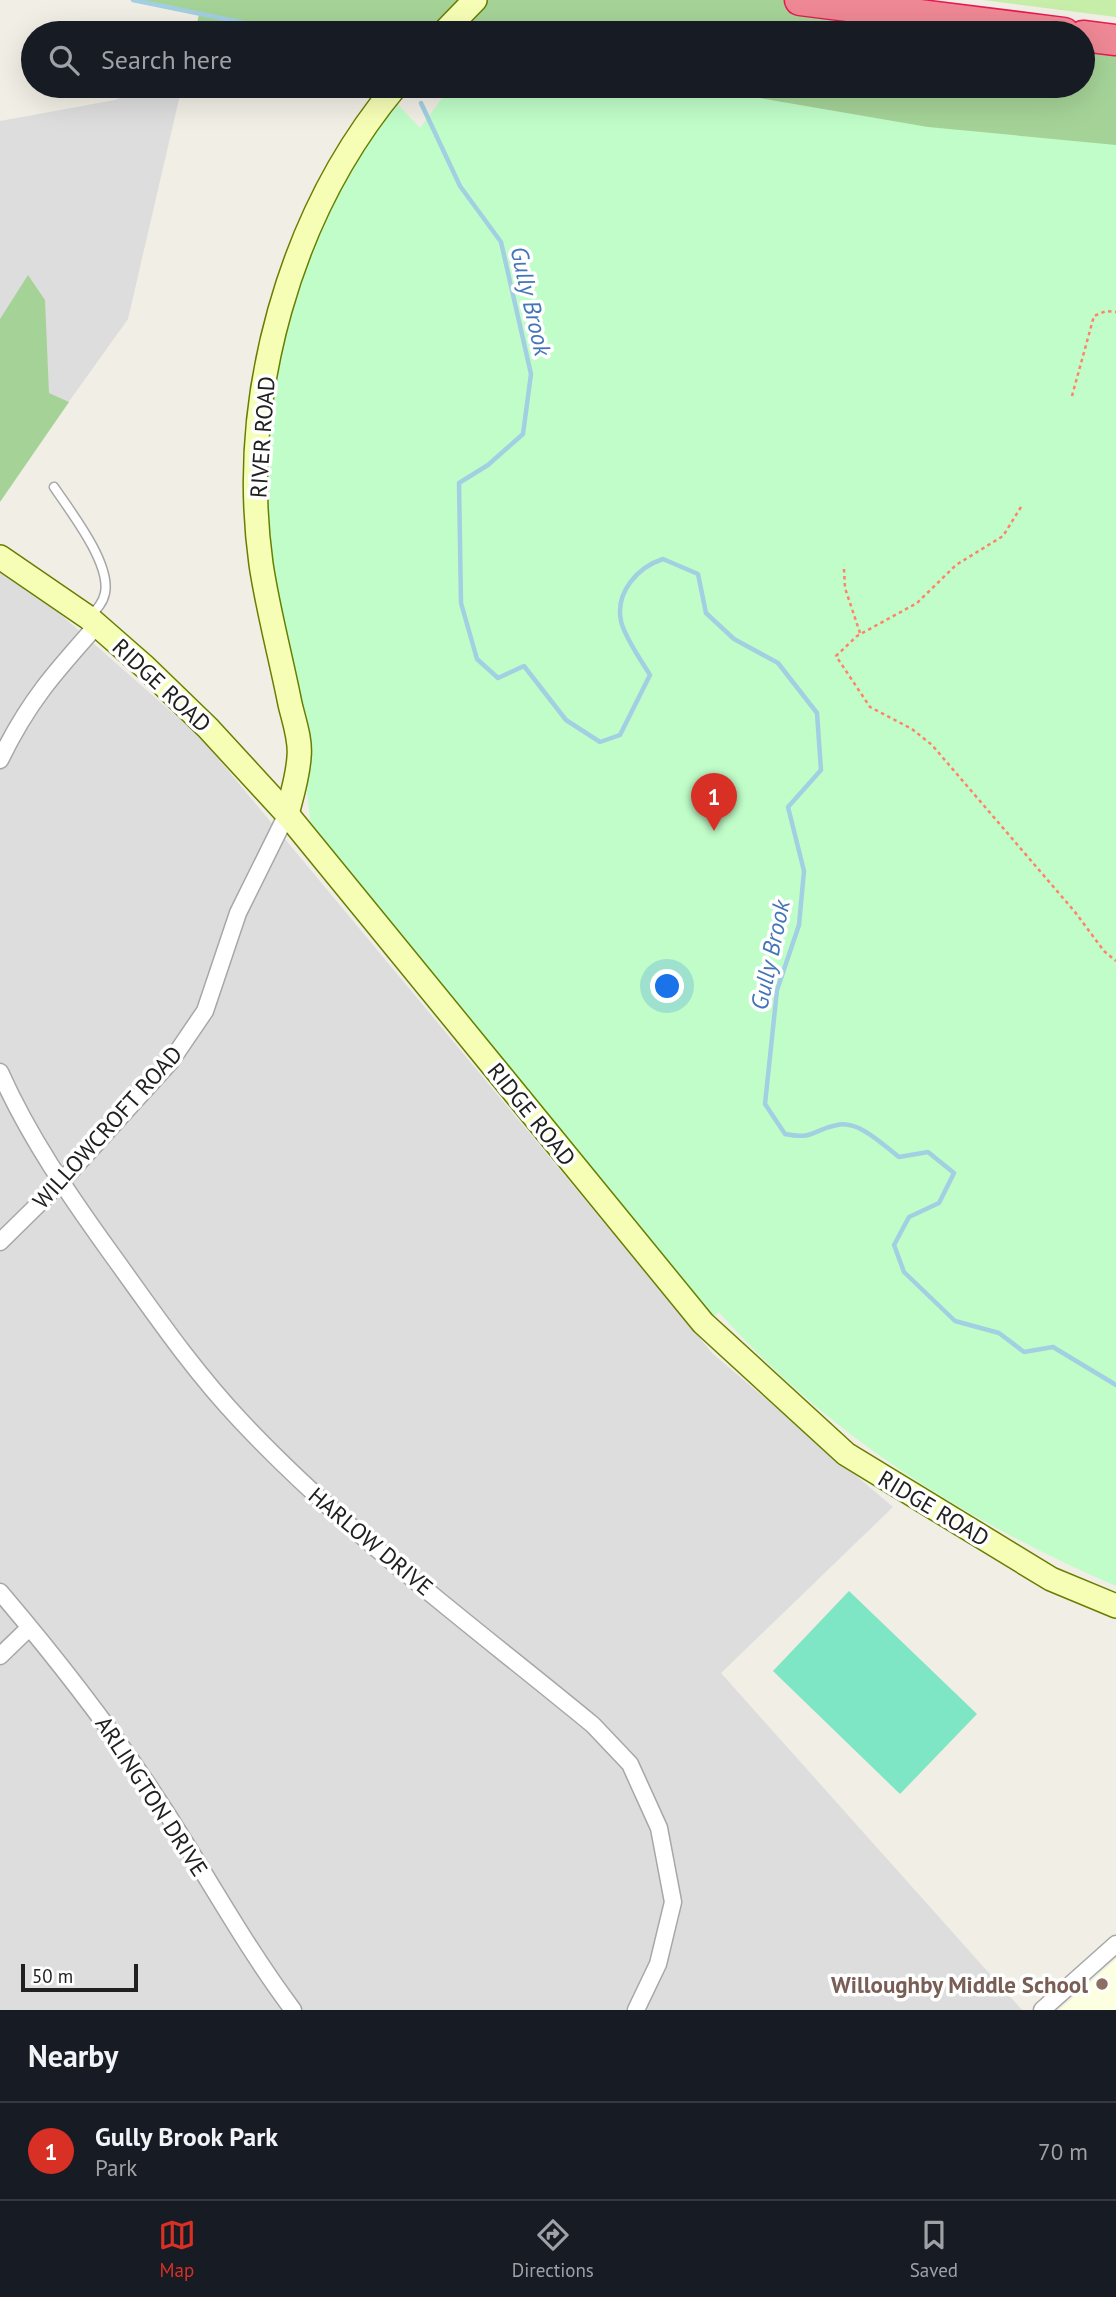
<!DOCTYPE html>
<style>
:root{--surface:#171b24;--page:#242831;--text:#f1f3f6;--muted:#9ea1a6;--line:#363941;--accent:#d93025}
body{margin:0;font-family:"PT Sans",sans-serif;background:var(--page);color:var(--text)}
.scale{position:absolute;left:21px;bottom:18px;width:117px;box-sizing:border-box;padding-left:7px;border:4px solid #202020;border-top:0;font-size:19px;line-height:24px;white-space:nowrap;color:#202020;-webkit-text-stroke:5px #fff;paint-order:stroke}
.you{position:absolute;left:668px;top:987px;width:24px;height:24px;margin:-18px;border:5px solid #fff;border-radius:50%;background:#1a73e8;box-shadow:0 0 0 10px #1a73e833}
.badge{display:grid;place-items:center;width:46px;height:46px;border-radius:50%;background:var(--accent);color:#fff;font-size:23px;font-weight:700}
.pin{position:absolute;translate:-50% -58px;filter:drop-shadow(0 2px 4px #0008)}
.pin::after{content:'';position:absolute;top:37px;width:24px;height:21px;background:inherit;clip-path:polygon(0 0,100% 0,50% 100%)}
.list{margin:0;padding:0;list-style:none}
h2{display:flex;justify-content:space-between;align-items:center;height:91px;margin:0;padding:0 28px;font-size:30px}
h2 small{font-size:23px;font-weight:400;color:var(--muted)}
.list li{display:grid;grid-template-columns:46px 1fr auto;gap:21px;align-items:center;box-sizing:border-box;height:98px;padding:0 28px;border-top:2px solid var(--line)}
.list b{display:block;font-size:26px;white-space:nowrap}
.list p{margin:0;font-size:23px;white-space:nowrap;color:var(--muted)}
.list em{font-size:23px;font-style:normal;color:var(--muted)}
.icon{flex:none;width:38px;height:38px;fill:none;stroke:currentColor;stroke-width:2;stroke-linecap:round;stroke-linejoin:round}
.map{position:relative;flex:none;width:1116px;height:2010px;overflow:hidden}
.search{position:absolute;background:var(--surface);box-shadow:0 7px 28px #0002;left:21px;right:21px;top:21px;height:77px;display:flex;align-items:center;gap:18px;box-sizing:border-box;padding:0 24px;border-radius:38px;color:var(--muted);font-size:26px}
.sheet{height:189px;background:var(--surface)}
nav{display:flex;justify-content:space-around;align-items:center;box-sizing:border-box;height:98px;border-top:2px solid var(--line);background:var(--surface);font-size:19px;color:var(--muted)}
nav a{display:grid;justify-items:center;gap:4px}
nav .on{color:var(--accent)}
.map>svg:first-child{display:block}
.residential{fill:#dedddd}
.education{fill:#fdffe1}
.grass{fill:#c6eea8}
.forest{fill:#a5d397}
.park{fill:#c0fdc9}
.pitch{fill:#7ee6c4}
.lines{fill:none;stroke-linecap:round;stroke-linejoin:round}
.stream{stroke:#a3cfe2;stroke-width:4.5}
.service-casing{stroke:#a7a7a7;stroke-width:11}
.minor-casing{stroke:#a7a7a7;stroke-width:19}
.secondary-casing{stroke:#687e00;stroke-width:26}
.motorway-casing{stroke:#e81953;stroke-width:33}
.path{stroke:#ff8269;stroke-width:2.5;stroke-dasharray:3.5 3.5;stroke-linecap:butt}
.service{stroke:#fff;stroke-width:8}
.minor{stroke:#fff;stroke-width:16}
.secondary{stroke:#f6feb6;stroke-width:23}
.motorway{stroke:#ee8894;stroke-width:30}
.education-dot{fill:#8d6e63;stroke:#fff;stroke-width:2.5}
.labels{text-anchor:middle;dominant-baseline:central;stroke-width:7;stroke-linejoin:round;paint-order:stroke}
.street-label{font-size:23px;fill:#202020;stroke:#fff}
.education-label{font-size:23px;font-weight:bold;fill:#785e54;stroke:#fff;text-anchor:end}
.water-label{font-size:24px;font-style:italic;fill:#4476b7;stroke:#fff}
</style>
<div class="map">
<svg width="1116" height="2010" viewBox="0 0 1116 2010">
<rect width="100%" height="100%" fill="#f1eee5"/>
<g class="residential">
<path d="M150,86H182L128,319L0,498V121L115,100Z"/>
<path d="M0,571L42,598L201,738L713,1354L893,1507L721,1673L1022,2010H0Z"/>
</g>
<path class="education" d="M1116,1959V2010H1059Z"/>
<path class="grass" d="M982,0H1116V17L983,0Z"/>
<g class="forest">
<path d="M133,0H800L1064,33H195L199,14Z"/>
<path d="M1083,36L1116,40V398L644,86H1083Z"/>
<path d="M28,275L45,300L49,393L69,402L0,502V319Z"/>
</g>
<path class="park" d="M451,86H689L928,127L1116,145V1586C966,1521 827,1435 719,1312L703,1325L313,846L305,773L255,510L283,299L389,95L420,128Z"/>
<path class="pitch" d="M849,1591L977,1714L900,1794L773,1671Z"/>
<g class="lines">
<g class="stream">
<path d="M133,0L269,28L342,30L346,33"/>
<path d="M421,103L460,186L501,242L531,374L523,434L488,465L459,483L461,603L477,659L498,678L524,666L566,720L600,742L620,735L650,675C642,662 624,636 621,621C615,592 638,567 663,559L698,574L706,613L734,639L778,663L817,713L821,770L788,807L804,871L799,925L777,990L765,1104L785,1134C815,1140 811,1130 837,1125C859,1120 883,1145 899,1157L928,1152L954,1173L939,1203L909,1217L894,1245L904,1272L955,1321L999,1333L1024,1352L1053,1347L1116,1385"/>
</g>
<defs>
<path id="service" d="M54,487C70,511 111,563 105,593C103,603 97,609 90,616"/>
<g id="minor">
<path d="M0,760C28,702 55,672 97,625"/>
<path d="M0,1072C29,1137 69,1195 110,1252C152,1310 191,1368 240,1420C346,1533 473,1626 593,1725L630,1764L659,1828L673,1902L658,1964L636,2010"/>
<path d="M0,1242L61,1182L171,1061L205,1011L238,913L287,814"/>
<path d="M0,1592C69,1673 134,1758 189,1849C223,1904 254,1958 293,2010"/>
<path d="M0,1656L29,1628"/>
<path d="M1042,2010L1116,1944"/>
</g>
<g id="secondary">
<path d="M443,33L475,0"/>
<path d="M0,557L89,618L145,667L208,728L287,814L703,1323L846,1454L1051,1579L1116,1606"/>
<path d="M287,814C292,795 298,776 299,757C301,740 294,721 290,704C281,658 268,611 261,564C238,398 289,214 396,86"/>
</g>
<g id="motorway">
<path d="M800,0L1064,33"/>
<path d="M1083,36L1116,40"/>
</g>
</defs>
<use href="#service" class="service-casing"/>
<use href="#minor" class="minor-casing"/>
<use href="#secondary" class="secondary-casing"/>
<use href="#motorway" class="motorway-casing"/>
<g class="path">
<path d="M1072,396L1094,316L1106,311L1116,312"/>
<path d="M1021,507L1003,536L956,565L917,603L857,636L836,656L870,707L912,729L932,745L1075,912L1104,951L1116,961"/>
<path d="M844,569L845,588L860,633"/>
</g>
<use href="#service" class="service"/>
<use href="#minor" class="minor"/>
<use href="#secondary" class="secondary"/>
<use href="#motorway" class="motorway"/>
</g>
<circle class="education-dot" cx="1102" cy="1984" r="7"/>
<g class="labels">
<g class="street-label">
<text transform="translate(262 437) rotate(-86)">RIVER ROAD</text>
<text transform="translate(162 685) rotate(43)">RIDGE ROAD</text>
<text transform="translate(532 1114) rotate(51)">RIDGE ROAD</text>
<text transform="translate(107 1127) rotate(-48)">WILLOWCROFT ROAD</text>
<text transform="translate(934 1508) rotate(31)">RIDGE ROAD</text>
<text transform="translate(371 1541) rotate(40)">HARLOW DRIVE</text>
<text transform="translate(152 1796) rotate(57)">ARLINGTON DRIVE</text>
</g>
<g class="education-label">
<text x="1088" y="1984">Willoughby Middle School</text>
</g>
<g class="water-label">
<text transform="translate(531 301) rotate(77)">Gully Brook</text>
<text transform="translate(770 955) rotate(-78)">Gully Brook</text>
</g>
</g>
</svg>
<div class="scale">50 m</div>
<div class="you"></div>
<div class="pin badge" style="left:714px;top:831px">1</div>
<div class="search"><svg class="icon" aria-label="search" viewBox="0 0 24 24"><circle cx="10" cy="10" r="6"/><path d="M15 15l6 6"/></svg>Search here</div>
</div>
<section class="sheet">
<h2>Nearby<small></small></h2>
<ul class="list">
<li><span class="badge">1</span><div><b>Gully Brook Park</b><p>Park</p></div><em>70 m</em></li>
</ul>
</section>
<nav>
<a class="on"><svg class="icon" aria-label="map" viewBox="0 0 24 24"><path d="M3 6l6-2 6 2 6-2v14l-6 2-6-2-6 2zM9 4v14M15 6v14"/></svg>Map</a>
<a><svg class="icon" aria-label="directions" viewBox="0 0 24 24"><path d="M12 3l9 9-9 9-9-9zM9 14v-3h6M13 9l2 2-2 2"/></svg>Directions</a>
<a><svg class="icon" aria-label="saved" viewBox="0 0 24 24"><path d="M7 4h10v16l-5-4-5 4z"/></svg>Saved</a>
</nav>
